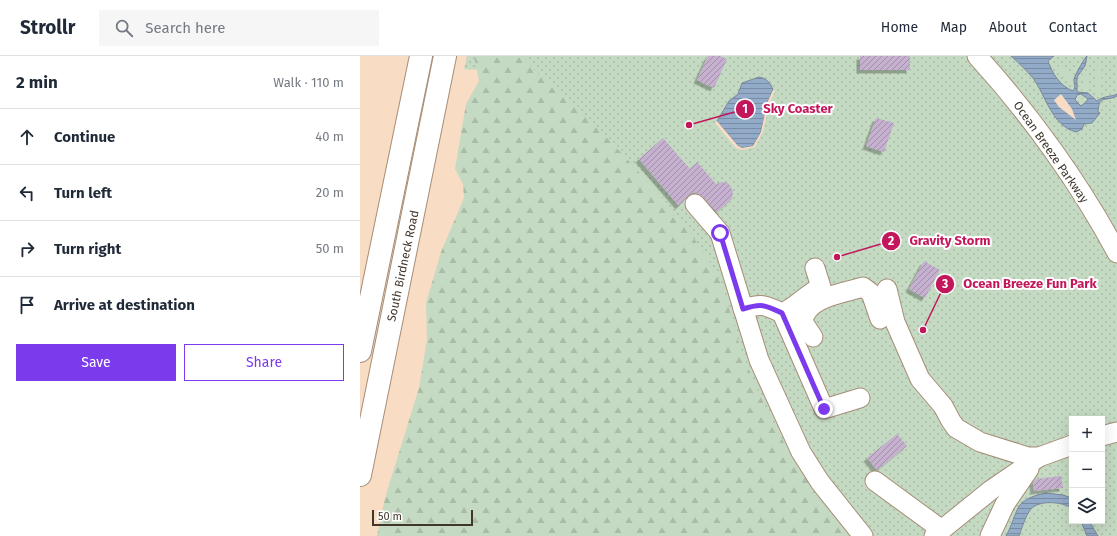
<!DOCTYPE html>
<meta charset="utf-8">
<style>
:root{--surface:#fff;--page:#f6f6f7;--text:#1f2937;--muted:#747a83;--line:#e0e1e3;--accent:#7c3aed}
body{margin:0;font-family:"Fira Sans",sans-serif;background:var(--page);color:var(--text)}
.controls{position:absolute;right:12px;bottom:12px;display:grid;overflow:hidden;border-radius:0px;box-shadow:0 4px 16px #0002}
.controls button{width:36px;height:36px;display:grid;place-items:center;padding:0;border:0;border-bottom:1px solid var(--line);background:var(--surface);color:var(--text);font:20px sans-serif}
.scale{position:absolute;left:12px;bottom:10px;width:101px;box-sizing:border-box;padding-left:4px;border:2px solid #41362c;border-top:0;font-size:11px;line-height:14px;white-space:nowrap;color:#41362c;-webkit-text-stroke:3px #fff;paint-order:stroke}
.stop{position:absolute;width:12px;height:12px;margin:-9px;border:3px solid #7c3aed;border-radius:50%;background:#fff}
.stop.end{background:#7c3aed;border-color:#fff;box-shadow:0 1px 4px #0008}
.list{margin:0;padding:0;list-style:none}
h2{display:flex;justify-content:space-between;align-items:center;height:52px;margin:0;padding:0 16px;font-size:17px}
h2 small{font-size:13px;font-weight:400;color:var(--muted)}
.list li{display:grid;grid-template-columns:26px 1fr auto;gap:12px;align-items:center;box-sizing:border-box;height:56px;padding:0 16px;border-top:1px solid var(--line)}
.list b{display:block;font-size:15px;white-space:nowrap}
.list em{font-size:13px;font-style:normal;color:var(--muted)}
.actions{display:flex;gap:8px;padding:12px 16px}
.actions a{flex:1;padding:9px 0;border:1px solid var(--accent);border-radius:0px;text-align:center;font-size:14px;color:var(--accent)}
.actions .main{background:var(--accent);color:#fff}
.icon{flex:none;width:22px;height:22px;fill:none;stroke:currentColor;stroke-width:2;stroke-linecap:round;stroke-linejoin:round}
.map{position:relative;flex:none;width:757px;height:480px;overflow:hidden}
header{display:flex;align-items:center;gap:24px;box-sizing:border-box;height:56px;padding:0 20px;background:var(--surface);border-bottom:1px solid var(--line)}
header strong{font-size:19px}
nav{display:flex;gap:22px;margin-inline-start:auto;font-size:14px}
.search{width:280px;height:36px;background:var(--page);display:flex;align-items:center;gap:10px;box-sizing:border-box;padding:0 14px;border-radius:0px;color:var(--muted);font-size:15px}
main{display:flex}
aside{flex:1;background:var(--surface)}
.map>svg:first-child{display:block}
.grass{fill:url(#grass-dots);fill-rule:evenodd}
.forest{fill:url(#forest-firs)}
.garden{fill:#c5dac2}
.water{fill:url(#water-rules);stroke:#7a8899;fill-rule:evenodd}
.pier{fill:#f8dcc4}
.building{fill:url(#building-hatch);filter:url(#shadow)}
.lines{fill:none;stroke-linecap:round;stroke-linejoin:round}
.minor-casing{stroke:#a78d77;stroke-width:21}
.major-casing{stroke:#a78d77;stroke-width:24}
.minor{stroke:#fff;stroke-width:19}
.major{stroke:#fff;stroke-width:22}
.route{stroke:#7c3aed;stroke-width:5}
.labels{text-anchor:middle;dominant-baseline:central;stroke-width:4;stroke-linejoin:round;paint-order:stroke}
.street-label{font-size:12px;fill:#41362c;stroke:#fff}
.leader{fill:none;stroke:#c2185b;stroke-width:1.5}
.callout-dot{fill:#c2185b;stroke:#fff;stroke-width:1.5}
.mark-label{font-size:12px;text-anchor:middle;font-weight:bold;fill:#fff}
.callout-label{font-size:13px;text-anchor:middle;font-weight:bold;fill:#c2185b;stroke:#fff;stroke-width:4;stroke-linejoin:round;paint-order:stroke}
</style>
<header>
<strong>Strollr</strong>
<div class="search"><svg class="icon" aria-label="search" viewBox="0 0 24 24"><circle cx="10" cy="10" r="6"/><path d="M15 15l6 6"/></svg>Search here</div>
<nav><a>Home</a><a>Map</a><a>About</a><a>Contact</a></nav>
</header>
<main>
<aside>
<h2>2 min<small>Walk · 110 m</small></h2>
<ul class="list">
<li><svg class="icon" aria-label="ahead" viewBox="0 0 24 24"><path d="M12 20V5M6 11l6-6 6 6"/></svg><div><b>Continue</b></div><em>40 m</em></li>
<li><svg class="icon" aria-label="left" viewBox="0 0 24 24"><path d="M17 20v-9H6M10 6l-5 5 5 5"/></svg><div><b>Turn left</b></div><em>20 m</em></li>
<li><svg class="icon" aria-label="right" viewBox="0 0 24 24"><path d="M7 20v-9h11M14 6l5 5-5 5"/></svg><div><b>Turn right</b></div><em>50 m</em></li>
<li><svg class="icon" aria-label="arrive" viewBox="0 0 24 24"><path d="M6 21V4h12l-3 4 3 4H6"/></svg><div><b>Arrive at destination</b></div></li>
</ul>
<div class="actions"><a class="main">Save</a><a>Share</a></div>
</aside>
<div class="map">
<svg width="757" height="480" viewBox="0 0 757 480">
<defs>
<pattern id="grass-dots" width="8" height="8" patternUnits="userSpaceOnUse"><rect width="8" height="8" fill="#c5dac2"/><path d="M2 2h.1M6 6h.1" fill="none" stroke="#aabca7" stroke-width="1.8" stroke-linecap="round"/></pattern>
<pattern id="forest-firs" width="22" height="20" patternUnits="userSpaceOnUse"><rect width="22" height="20" fill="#c5dac2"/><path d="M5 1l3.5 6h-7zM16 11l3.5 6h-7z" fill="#aabca7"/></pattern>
<pattern id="water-rules" width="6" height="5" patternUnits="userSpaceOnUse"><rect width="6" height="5" fill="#92abc8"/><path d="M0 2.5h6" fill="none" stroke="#798ca3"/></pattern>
<pattern id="building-hatch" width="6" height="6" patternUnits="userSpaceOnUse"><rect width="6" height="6" fill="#c6b0d0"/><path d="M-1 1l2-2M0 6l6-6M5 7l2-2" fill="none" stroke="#a290a9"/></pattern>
<filter id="shadow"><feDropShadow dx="-3.5" dy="3.5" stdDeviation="0" flood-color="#0004"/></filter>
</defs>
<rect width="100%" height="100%" fill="#f8dcc4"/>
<path class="grass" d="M107,0H757V480H482L156,16L104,13ZM712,363H742V465H712Z"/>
<path class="forest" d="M114,0H163C177,22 200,33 218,51C228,61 237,72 247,82C283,120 321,160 349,205C367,233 372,268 383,298C406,362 445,429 489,480H17L25,442L59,332L67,283L66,247L81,196L104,142L103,128L95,113L106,48L119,25Z"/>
<g class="garden">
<path d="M738,9H740L742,16L741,33L739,36L735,33Z"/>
<path d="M697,10L710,15L712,20V27H708L705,17L696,12Z"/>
<path d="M725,14L728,16L730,23L722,43L721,42L724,24L722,16Z"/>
</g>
<g class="water">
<path d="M651,0H694L688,5C692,17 700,30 713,35C716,31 714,28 714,23C715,19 725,1 727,0L725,10L717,21V36L728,37L737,45C745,39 752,41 757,38V40C746,46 739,38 738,56L740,57L732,67L724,68L722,73L716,76C692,70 686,40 673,22C666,14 659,7 651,0ZM721,38L728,43L727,45L721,50L715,44L717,39Z"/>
<path d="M399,21C406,22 411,27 413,34L407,47L401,76L393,90L381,92L378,90L357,65L369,45L378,38L382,27Z"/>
<path d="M686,437L703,439L712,442V452C702,446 679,443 670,454C665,461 662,472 659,480H646C660,454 652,444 686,437Z"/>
<path d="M721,465H729L738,480H727Z"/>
</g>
<g class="pier">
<path d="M413,34L415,35L409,48L403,76L395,91L382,94L376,92L355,67L357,65L378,90L382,92L393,90L401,76L407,47Z"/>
<path d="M701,38L712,53L716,64L699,51L694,44Z"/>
</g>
<g class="building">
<path d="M348,0H360L367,3L354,32L337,24Z"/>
<rect x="500" y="0" width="50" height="14"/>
<path d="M516,62L534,67L524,96L506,90Z"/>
<path d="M303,82L330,113L337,106L356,128L362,126L368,127L373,135L372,143L357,156L343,141L334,136L328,140L319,150L279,103Z"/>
<path d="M564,205L580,214L565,242L549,233Z"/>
<path d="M537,378L547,390L517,414L507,402Z"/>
<path d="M701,420L703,432L674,435L673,427L676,423Z"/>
</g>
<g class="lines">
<defs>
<g id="minor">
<path d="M617,0C669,57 721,129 757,197"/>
<path d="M335,148L360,177L399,304L441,396L460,426L503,480"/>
<path d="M527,233L535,266L560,323L583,350L591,365L596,372L620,386L668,401H679L712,389"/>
<path d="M383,253C402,247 405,249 422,257C437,251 446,238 461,231L455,212"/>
<path d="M422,257L464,353L500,342"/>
<path d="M453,281L443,266C445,241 485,237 503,231L511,237L520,263"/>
<path d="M742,380L757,376"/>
<path d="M515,425L582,474"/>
<path d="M574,480L631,434L679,401"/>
<path d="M630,480L645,448L669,413"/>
</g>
<g id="major">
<path d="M0,295L61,0"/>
<path d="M0,419L85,0"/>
</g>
</defs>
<use href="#minor" class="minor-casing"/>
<use href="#major" class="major-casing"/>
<use href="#minor" class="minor"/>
<use href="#major" class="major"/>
</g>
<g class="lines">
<path class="route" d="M360,177L383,253C402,247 405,249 422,257L464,353"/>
</g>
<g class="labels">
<g class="street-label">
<text transform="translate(691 96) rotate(55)">Ocean Breeze Parkway</text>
<text transform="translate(43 210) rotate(-78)">South Birdneck Road</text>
</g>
</g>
<path class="leader" d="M329 69L385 53M477 201L531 185M563 274L585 228"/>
<g class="callout-dot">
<circle cx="329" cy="69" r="4"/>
<circle cx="477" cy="201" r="4"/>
<circle cx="563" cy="274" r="4"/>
<circle cx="385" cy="53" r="10"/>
<circle cx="531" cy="185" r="10"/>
<circle cx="585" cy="228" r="10"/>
</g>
<g class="mark-label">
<text x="385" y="57">1</text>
<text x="531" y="189">2</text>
<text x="585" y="232">3</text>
</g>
<g class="callout-label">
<text x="438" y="57">Sky Coaster</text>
<text x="590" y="189">Gravity Storm</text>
<text x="670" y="232">Ocean Breeze Fun Park</text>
</g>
</svg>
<div class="controls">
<button>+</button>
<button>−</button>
<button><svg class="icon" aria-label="layers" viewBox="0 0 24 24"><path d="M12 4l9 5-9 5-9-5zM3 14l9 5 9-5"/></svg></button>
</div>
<div class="scale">50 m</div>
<div class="stop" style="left:360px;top:177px"></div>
<div class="stop end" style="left:464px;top:353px"></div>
</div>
</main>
